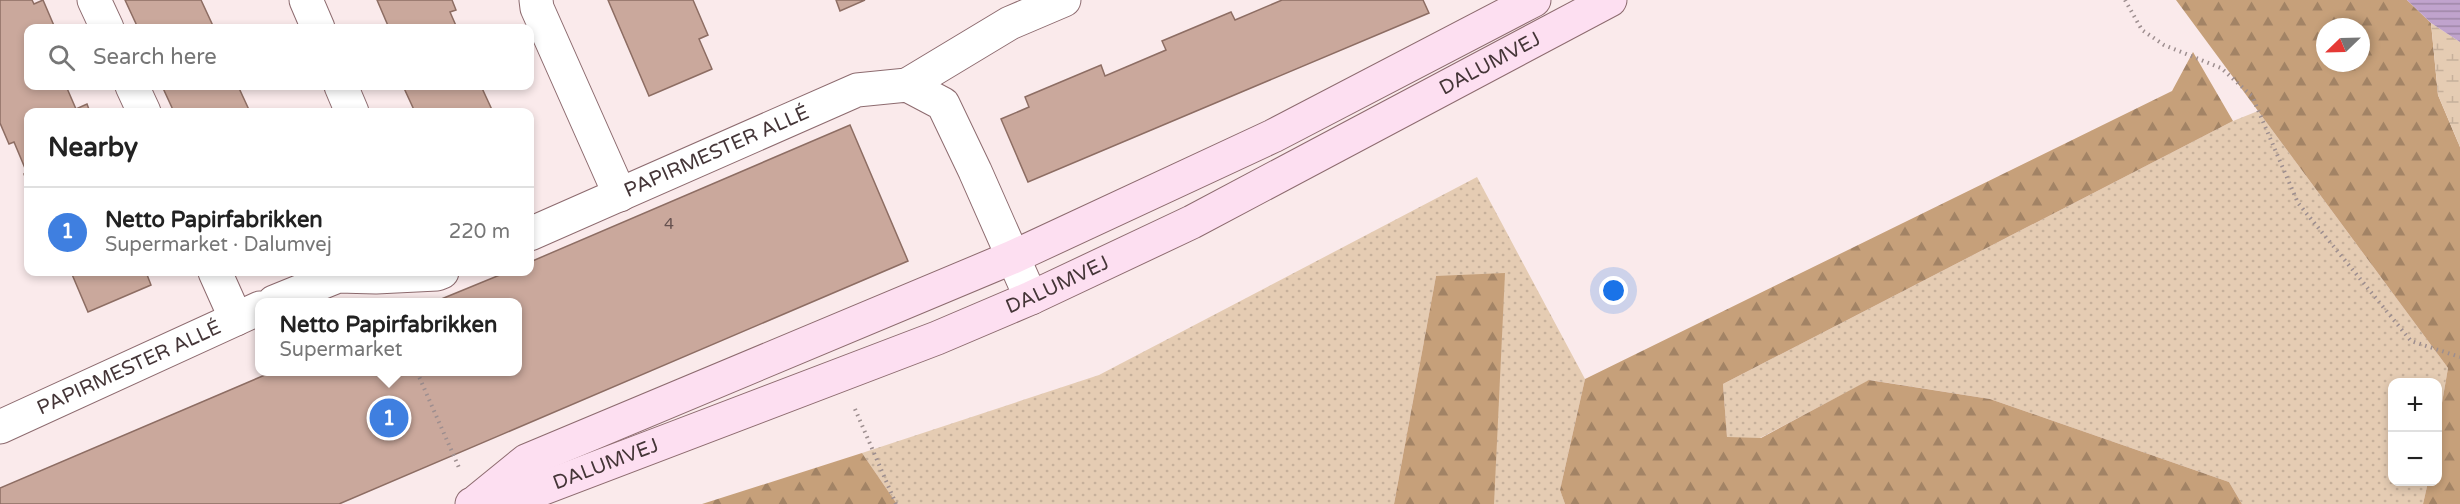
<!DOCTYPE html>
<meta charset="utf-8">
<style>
:root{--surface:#fff;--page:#f6f6f6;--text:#222;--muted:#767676;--line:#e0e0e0;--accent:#0f766e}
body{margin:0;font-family:"Varela Round",sans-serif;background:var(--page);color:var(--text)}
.controls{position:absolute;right:18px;bottom:18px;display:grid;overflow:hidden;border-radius:12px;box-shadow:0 3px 9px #0003}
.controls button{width:54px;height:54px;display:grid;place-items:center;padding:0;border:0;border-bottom:2px solid var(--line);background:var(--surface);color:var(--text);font:30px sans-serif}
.compass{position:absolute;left:2316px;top:18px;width:54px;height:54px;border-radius:50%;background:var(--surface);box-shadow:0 3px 9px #0003;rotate:247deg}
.you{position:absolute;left:1614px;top:291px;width:21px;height:21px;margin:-15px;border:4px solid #fff;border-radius:50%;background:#1a73e8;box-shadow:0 0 0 9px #1a73e833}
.badge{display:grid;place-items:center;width:39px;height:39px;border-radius:50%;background:var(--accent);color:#fff;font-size:20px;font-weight:700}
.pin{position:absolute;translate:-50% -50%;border:3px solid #fff;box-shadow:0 2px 6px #0006}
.popup{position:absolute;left:255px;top:298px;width:267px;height:78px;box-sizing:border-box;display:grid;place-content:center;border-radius:12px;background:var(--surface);filter:drop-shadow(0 2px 4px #0005);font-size:20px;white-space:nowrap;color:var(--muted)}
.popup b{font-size:22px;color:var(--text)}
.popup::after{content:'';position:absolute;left:50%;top:100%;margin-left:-12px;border:12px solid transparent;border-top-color:var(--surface)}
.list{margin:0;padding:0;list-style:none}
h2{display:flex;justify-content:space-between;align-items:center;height:78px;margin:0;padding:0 24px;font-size:26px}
h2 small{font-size:20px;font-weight:400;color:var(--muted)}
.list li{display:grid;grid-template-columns:39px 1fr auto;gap:18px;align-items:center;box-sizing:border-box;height:90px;padding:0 24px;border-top:2px solid var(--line)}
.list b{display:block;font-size:22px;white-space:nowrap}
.list p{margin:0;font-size:20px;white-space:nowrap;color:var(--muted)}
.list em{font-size:20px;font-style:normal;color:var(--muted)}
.icon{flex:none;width:33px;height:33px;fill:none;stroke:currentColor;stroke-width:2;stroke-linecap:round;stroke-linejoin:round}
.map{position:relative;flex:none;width:2460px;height:504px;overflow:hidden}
.search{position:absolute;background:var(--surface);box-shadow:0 3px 9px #0003;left:24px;top:24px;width:510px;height:66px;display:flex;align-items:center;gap:15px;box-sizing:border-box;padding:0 21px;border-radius:12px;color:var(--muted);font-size:22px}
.panel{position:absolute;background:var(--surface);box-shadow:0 3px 9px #0003;left:24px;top:108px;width:510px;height:168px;border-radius:12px}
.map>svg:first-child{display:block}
.green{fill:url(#green-dots)}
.forest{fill:url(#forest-firs);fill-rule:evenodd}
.wetland{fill:url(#wetland-marsh)}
.water{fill:url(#water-rules)}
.building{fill:#caa89c;stroke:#8d6d63;stroke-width:1.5}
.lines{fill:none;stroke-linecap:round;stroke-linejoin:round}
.street-casing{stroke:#8d6b6f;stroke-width:35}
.secondary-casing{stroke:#8d6b6f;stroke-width:35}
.path{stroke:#9d8e8f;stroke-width:4;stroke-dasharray:1.5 4.5;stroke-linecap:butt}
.street{stroke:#fff;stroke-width:33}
.secondary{stroke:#fddff1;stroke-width:33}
.labels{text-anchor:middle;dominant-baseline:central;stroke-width:5;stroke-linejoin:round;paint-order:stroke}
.number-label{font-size:16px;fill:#665250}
.street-label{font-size:20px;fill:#443537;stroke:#fff}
</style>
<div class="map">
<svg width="2460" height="504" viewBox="0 0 2460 504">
<defs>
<pattern id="green-dots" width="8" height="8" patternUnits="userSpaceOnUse" patternTransform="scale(1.5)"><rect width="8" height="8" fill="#e5ccb3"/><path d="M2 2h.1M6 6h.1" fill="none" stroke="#c6b09b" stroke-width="1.8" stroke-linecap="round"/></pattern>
<pattern id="forest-firs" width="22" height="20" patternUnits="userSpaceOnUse" patternTransform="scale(1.5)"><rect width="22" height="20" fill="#c6a07a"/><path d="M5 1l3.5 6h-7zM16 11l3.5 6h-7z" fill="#a28365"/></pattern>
<pattern id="wetland-marsh" width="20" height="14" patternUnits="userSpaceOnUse" patternTransform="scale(1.5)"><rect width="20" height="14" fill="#e5ccb3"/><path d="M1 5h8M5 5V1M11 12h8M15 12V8" fill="none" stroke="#c6b09b"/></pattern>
<pattern id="water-rules" width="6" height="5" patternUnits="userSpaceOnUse" patternTransform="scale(1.5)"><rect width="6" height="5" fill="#c0a3cd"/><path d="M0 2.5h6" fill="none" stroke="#9e86a7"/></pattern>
</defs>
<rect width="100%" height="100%" fill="#faeaeb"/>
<g class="green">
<path d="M2258,111L2448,368L2438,426V382H2392V482H2428L2423,504H2242L2229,482L1990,399L1870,380L1760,438H1727L1723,384L2233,121Z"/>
<path d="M1477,177L1585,379L1560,490L1565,504H1494L1436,276L1394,504H897L862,453L1099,375Z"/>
</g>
<g class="forest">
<path d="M2176,0H2407L2431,23L2438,95L2460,147V504H2423L2428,482H2438V426L2448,368ZM2325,27H2361V63H2325Z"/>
<path d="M2193,52L2233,121L1723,384L1727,437L1761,438L1869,380L1990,399L2229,482L2242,504H1565L1560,490L1585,379L2172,91Z"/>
<path d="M1505,273L1494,504H1394L1436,276Z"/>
<path d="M862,453L897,504H702Z"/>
</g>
<path class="wetland" d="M2431,23L2460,42V147L2438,95Z"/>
<path class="water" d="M2407,0H2460V42L2431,23Z"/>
<g class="building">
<path d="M0,0H32L34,4L43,0L55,28H28V86H66L76,109L87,104L90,112H28V185L24,174L27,173L14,142L9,144L0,123Z"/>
<path d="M125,0H201L214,28H138Z"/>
<path d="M377,0H452L456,10L450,12L457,28H389Z"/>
<path d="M608,0H693L708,35L699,39L712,69L649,96Z"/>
<path d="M836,0H865L840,11Z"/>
<path d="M1282,0H1423L1429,13L1028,182L1001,119L1029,107L1025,97L1101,65L1105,76L1166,50L1162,41L1231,12L1235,20Z"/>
<path d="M162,86H238L250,112H174Z"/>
<path d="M403,86H481L493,112H415Z"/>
<path d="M850,125L908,261L339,504H0V488L272,372H518V302H434L507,272H530V262Z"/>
<path d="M71,272H146L151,285L88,312Z"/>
</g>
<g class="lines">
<defs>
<g id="street">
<path d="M94,0L107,28"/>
<path d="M306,0L318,28"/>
<path d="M536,0L537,8L620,195"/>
<path d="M907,85L1010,23L1064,0"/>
<path d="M132,86L144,112"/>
<path d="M341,86L352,112"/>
<path id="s1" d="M530,234L857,90L907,85L943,104L975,171L1031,298"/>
<path d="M215,272L236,319"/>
<path d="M274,302L338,276L376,277L437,274L442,272"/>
<path id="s2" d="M0,427L260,308"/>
</g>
<g id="secondary">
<path d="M478,500L526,461L1013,257L1273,136L1534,0"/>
<path id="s3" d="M472,504L541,489L937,338L1031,298L1192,222L1610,0"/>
</g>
</defs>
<use href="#street" class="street-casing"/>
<use href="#secondary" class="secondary-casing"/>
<g class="path">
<path d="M2125,0L2142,30L2164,45L2221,68L2252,96L2298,203L2411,341L2460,357"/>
<path d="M417,372L460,470"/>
<path d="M855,409L896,504"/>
</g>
<use href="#street" class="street"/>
<use href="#secondary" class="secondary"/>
</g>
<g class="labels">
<g class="number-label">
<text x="669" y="224">4</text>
</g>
<g class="street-label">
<text stroke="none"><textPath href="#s3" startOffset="1112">DALUMVEJ</textPath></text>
<text stroke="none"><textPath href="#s1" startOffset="204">PAPIRMESTER ALLÉ</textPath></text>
<text stroke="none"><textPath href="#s3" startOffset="626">DALUMVEJ</textPath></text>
<text stroke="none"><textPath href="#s2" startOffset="142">PAPIRMESTER ALLÉ</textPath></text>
<text stroke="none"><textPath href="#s3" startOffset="140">DALUMVEJ</textPath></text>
</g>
</g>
</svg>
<div class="controls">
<button>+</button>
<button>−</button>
</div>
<svg class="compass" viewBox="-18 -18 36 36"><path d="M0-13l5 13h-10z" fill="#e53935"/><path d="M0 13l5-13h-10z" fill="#767676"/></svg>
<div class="you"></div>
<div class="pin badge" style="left:389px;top:418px;background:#3f7fe0">1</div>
<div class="popup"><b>Netto Papirfabrikken</b>Supermarket</div>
<div class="search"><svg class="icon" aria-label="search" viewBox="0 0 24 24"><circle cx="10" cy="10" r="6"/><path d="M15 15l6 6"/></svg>Search here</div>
<section class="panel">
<h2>Nearby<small></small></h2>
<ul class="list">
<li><span class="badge" style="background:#3f7fe0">1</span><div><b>Netto Papirfabrikken</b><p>Supermarket · Dalumvej</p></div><em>220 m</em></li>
</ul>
</section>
</div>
